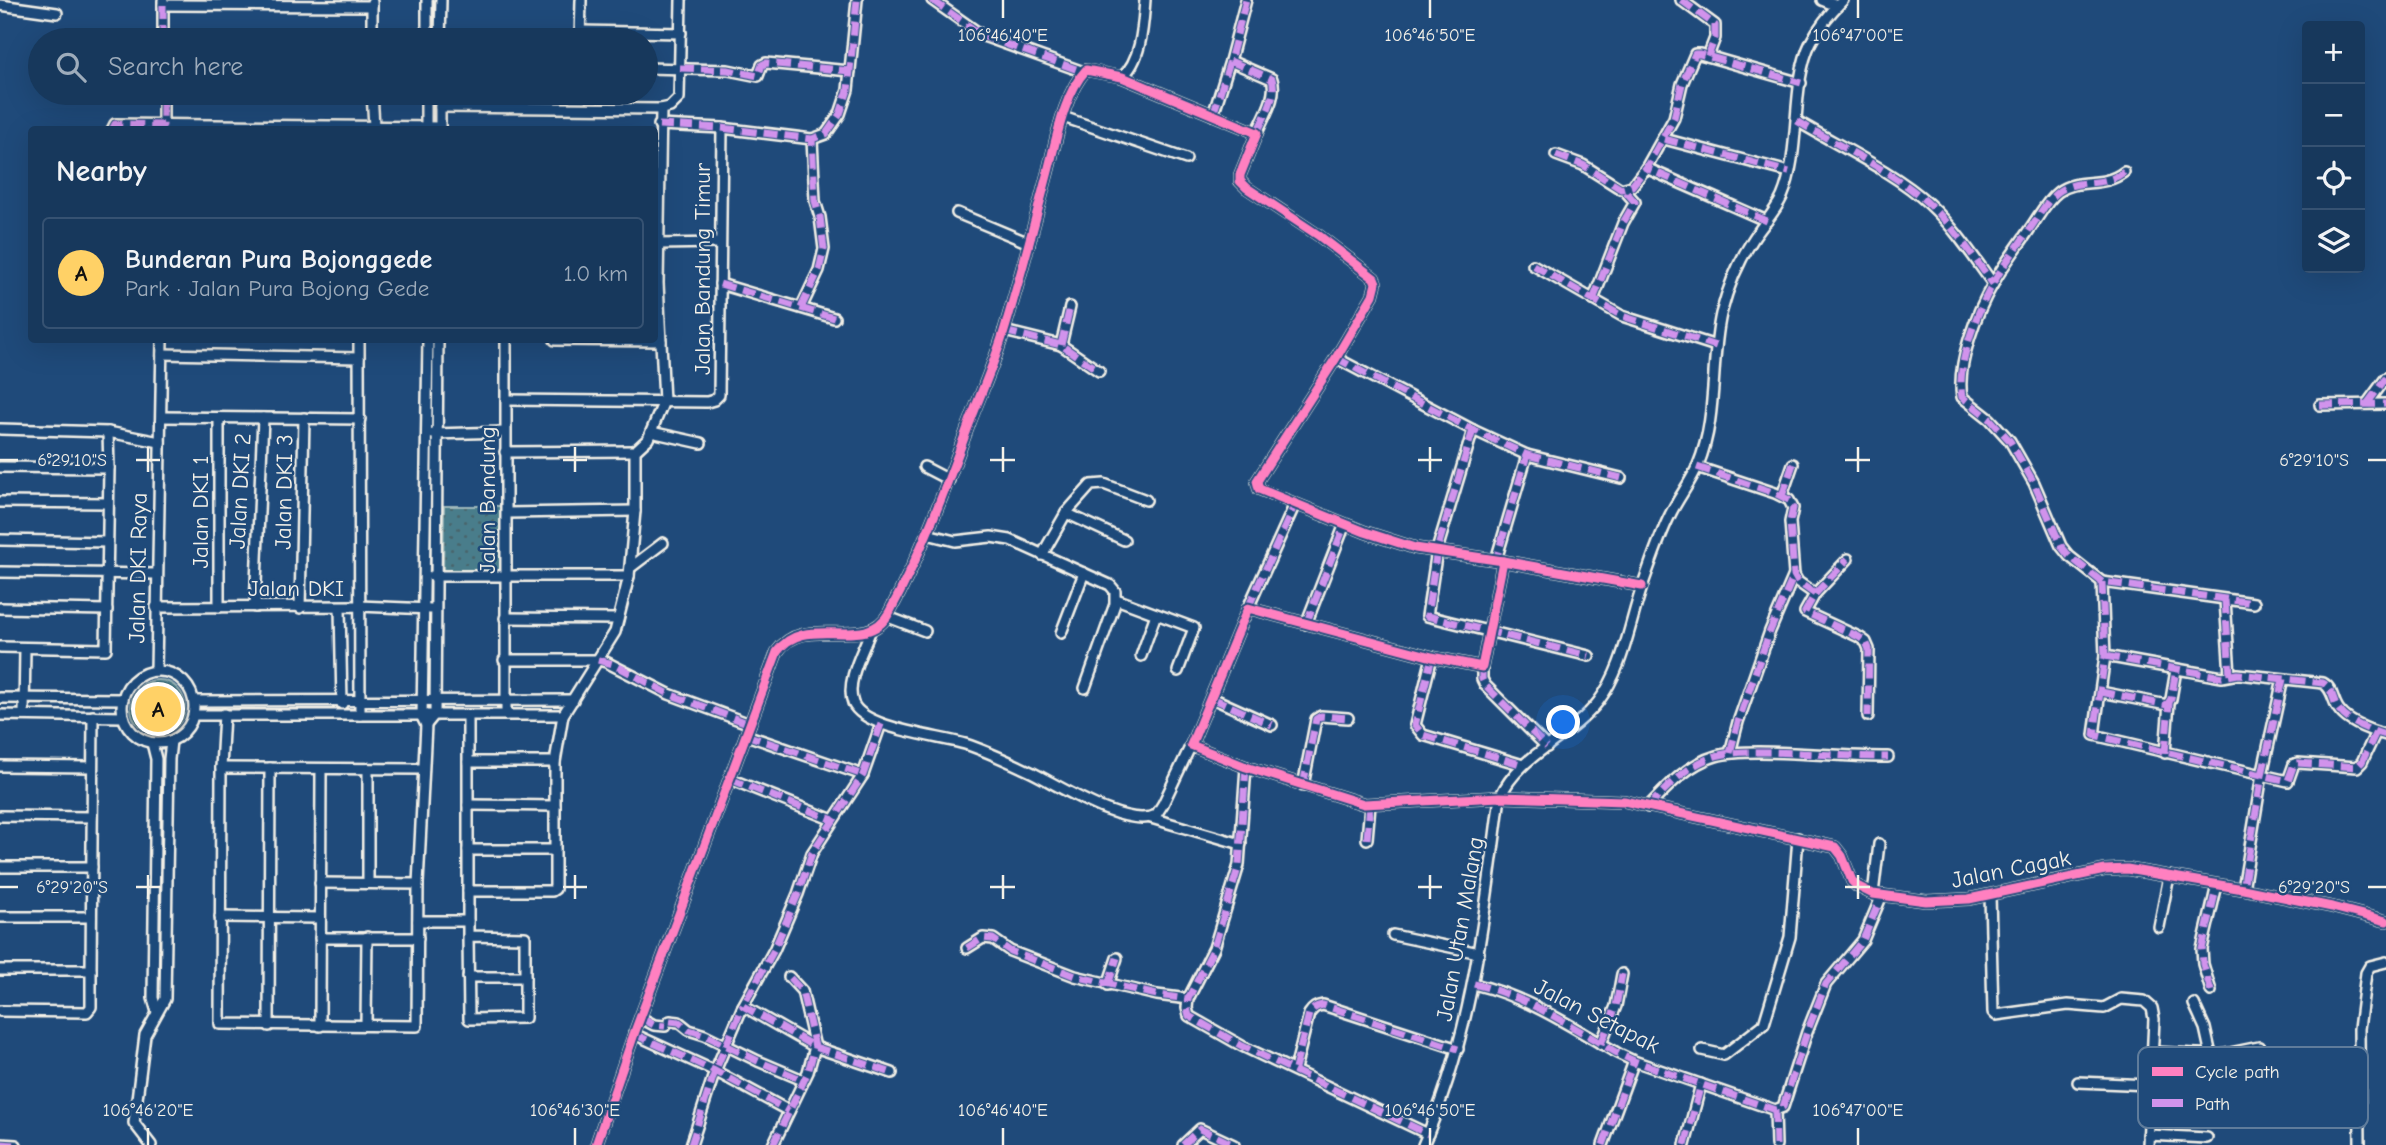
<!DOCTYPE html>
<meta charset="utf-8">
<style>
:root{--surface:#17385c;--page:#203f62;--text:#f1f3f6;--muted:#9eacbb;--line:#365272;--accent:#ffd166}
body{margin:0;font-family:"Comic Neue",sans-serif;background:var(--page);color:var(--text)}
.controls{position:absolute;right:21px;top:21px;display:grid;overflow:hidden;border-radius:7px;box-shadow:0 7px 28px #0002}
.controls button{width:63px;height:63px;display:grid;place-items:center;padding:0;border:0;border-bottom:2px solid var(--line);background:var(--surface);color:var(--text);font:35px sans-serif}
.you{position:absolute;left:1564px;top:723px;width:24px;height:24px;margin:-18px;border:5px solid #fff;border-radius:50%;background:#1a73e8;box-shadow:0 0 0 10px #1a73e833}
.badge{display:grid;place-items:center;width:46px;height:46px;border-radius:50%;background:var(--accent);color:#111;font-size:23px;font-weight:700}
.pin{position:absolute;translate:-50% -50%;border:4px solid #fff;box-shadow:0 2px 7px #0006}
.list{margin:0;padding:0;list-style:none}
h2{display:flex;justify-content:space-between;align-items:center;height:91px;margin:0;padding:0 28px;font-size:30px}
h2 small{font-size:23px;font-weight:400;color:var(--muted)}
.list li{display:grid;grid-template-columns:46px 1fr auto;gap:21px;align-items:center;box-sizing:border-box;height:112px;margin:0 14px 14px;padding:0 14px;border:2px solid var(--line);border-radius:7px}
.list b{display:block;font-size:26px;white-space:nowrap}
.list p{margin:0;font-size:23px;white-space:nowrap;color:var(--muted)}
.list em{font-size:23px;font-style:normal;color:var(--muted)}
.icon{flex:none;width:38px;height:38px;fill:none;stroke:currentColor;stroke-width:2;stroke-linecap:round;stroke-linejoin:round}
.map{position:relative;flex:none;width:2386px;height:1145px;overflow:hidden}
.search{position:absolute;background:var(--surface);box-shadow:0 7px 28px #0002;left:28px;top:28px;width:630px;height:77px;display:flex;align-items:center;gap:18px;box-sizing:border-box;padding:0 24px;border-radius:38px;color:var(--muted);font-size:26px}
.panel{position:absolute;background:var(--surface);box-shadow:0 7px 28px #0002;left:28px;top:126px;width:630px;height:217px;border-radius:7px}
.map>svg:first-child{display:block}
.grass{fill:url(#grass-dots);stroke:#9eb7ba;stroke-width:2}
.park{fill:url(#park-tufts);stroke:#9eb7ba;stroke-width:2}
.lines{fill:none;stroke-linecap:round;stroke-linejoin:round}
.street-casing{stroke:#f4f1e8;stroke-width:14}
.street{stroke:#1f4a7a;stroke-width:9}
.quiet{stroke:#d193ec;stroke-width:7;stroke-dasharray:14 7;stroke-linecap:butt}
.cycleway-casing{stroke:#1f4a7a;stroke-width:13}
.cycleway{stroke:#ff80c0;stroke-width:9}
.ticks{fill:none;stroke:#f4f1e8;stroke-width:2.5}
.labels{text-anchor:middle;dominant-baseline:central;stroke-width:5;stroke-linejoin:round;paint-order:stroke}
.street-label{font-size:23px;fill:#f4f1e8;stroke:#1f4a7a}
.key{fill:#1f4a7a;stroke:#5f7c9b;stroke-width:2}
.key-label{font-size:19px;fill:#f4f1e8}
.ticks-label{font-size:18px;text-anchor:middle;fill:#f4f1e8;stroke:#1f4a7a;stroke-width:5;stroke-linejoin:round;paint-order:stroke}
</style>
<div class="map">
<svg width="2386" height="1145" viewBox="0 0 2386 1145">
<defs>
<pattern id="grass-dots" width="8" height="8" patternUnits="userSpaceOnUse" patternTransform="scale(1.75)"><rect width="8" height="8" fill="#487d8b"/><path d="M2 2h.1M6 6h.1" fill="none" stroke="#48656c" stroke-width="1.8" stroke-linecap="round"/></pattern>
<pattern id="park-tufts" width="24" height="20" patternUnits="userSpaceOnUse" patternTransform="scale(1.75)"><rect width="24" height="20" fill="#487d8b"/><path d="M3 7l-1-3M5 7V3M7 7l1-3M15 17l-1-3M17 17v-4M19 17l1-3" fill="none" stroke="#48656c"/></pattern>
</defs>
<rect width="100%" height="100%" fill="#1f4a7a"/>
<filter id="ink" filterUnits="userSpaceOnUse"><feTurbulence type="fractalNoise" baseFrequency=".0143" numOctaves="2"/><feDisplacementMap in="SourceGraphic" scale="14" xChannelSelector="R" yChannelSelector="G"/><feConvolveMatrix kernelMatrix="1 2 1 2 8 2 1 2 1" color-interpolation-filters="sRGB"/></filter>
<g filter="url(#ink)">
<path class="grass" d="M444,506H504L505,573H443Z"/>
<circle class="park" cx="158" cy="707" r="27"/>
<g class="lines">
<defs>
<g id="street">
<path d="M932,0L983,36L1084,72"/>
<path d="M1681,0L1715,25V38L1708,56"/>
<path d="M1822,0L1837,6"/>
<path d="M0,5L57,13"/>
<path d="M163,5L372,6"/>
<path d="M581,31L681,33"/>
<path d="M163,40H224"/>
<path d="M163,40V0"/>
<path d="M372,40V2"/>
<path d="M427,40V0"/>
<path d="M440,40L441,0"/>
<path d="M580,40L581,0"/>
<path d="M1230,61L1272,79C1278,96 1263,118 1257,133"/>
<path d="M646,68L728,70L758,76L762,65L766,63L850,71"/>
<path d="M1122,77C1142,60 1143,24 1145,0"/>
<path d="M372,93L374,126"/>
<path d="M515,93L516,107"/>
<path d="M464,106V93"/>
<path d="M440,107L661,109L670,107L679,98L681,0"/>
<path d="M1213,115L1230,61L1246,0"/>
<path d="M1063,117L1186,159"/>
<path d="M1797,121C1837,145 1896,173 1929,204C1954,227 1973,256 1993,284"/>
<path d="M163,125V93"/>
<path d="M659,125L722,128L812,139L826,134L840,114L848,90L857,0"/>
<path d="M440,129V93"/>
<path d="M112,130L115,124L440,127"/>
<path d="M426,130V93"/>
<path d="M1664,139L1789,172"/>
<path d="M1556,155L1583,165L1621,189L1632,186L1646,168"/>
<path d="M2124,172C2102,189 2078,177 2058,192C2046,201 2038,218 2029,230C2017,248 2003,265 1993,284C1977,311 1956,365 1962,397L1990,419L2010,441L2034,483L2061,546L2069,556L2102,582L2254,603"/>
<path d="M957,213L1029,243"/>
<path d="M1767,221L1646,168L1674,118L1682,84L1695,54H1700L1801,83"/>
<path d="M658,244L720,243"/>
<path d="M1533,265L1622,316L1716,346"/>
<path d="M720,284L834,318"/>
<path d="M1593,300L1623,223L1635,202L1627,193L1628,189"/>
<path d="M801,308L819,270L824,249L820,217L815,201L812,139"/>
<path d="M1004,331L1061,345L1099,371"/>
<path d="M359,340L360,715"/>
<path d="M555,340L661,341"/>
<path d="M1061,345L1070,307"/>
<path d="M162,354L359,358"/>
<path d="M1336,358L1473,430L1527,455L1496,560"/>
<path d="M506,400L707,402L714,400L719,395L722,128"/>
<path d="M2367,404L2386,378"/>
<path d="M2320,405L2386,404"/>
<path d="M162,417L360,419"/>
<path d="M0,429L108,432L160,442"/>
<path d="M1473,430L1437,550L1427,616L1589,656"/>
<path d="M651,432L701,443"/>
<path d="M433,434L505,432"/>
<path d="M505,452L635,451"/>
<path d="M1527,455L1621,478"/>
<path d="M0,467L109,468"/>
<path d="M924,467L949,480"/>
<path d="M1697,467L1775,493L1789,500L1793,508L1790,522L1794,575L1798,582L1815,594L1805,612L1859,637L1866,642L1869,649L1868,716"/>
<path d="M1782,496L1793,464"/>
<path d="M0,502L108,503"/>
<path d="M507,513L635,511"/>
<path d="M1066,513L1124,540"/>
<path d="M927,534L955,541L991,537L1010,540L1110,585L1115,591V604L1085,688"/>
<path d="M0,540L107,542"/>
<path d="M1042,555L1066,513L1091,485L1104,484L1146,500"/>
<path d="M1503,561L1482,667L1432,657L1248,608L1191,745L1246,767L1364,804L1500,797L1624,801L1835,847L1842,856L1852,881L1857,886L1873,894L1926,901L1969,899L2105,870L2127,869L2243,889L2332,907L2386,921"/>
<path d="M630,568L663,543"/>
<path d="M0,572L157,574"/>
<path d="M432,576H629"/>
<path d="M2102,582L2105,656L2094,735L2262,775L2243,889"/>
<path d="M1815,594L1848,559"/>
<path d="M1116,599L1194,628L1178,671"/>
<path d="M2225,600L2230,675"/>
<path d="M156,607L359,606L431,609"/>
<path d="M219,607V418"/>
<path d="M255,607L263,418"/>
<path d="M0,608L107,610"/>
<path d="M300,608L304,418"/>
<path d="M340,608L342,704"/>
<path d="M1248,608L1295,504"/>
<path d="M888,617L925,631"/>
<path d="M505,618L618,619"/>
<path d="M1306,624L1345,524"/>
<path d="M870,632C863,651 845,682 853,703C864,729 939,736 965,744C987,751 1008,761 1029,771C1057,784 1126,830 1156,815L1163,804L1191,745"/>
<path d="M1061,633L1084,573"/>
<path d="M0,647L106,649L109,468L108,432"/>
<path d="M1141,656L1156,614"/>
<path d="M2105,656L2222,677L2238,674L2323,683C2334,689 2332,702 2340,711C2349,723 2372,731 2386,735"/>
<path d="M1432,657L1415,725L1423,735L1523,765"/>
<path d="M504,660H598L606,662L669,694L750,724"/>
<path d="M1482,667V679L1485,685L1547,747"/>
<path d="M156,671L162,340"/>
<circle cx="158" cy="707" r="36"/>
<path d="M2283,679L2262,775L2288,781L2294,764L2298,763L2357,767L2362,762L2376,732"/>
<path d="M2101,692L2167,705L2171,699L2176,670"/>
<path d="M0,698L123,699"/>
<path d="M1212,698L1272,725"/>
<path d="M194,701L573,700"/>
<path d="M224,714L221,768L220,1024L417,1026L418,884L426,725L422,717L428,340"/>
<path d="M0,715L123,717"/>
<path d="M24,715L25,648"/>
<path d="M194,715H563"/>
<path d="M468,715V936L525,937V1018L469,1019L468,936"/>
<path d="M506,715V340"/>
<path d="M881,724L863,775L812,853L798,894L774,950L743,1006L815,1047L892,1073"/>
<path d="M426,725L435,714L438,340"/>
<path d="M746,735L863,775"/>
<path d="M152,743L156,759L153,998L157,1012"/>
<path d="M1730,753L1738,722L1770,631L1794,575"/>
<path d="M2165,753L2169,703"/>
<path d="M468,762H555"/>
<path d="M0,766L92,767"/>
<path d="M1246,767L1239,865L1214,948L1188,999L1187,1008L1189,1016L1242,1046L1428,1134"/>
<path d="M221,768L423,769"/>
<path d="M730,779L833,820"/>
<path d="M1303,786L1316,719L1321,716L1348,718"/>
<path d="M468,805L555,806"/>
<path d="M1648,807C1668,786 1688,764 1716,756C1730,752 1745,752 1759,752C1802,752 1845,757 1888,757"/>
<path d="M0,816L92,817"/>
<path d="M1151,818L1241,844"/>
<path d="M1367,839L1370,805"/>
<path d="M468,850H555"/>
<path d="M0,867H92"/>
<path d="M320,883L418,884"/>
<path d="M368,883V769"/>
<path d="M468,891H552L555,889V762L563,715L615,632L629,576L635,511V451L648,439L664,401L658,283L661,109"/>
<path d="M1873,894L1879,844"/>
<path d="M1990,895L1993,1012L1996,1015L2068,1005L2104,1008L2121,999L2144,1001L2152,1008L2154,1019L2148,1145"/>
<path d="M0,917H91"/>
<path d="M220,917L320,918"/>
<path d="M418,921H468"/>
<path d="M2159,927L2169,876"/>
<path d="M1393,935L1479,953"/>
<path d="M320,938H418"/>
<path d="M967,948L983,938L993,939L1010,951L1075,976L1157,995L1188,999"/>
<path d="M0,970H91L93,716"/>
<path d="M468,977H525"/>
<path d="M1474,984C1528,997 1572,1027 1619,1054L1634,1061L1775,1110L1783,1107L1807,1032L1826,984L1863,940L1882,895"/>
<path d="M1108,985L1117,958"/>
<path d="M2211,991L2203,964L2202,949L2217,885"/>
<path d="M2194,1004L2205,1028L2211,1055"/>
<path d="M0,1011L87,1012L91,1007V970"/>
<path d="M641,1018L654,1025L665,1026"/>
<path d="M670,1021L679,1022L689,1030L705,1035L758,1061L803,1080"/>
<path d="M366,1025L367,937"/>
<path d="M269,1026L270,768"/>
<path d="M320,1026L321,769"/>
<path d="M634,1034L715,1071L789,1111"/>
<path d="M1601,1044L1616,1006L1622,974"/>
<path d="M1702,1050L1724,1055L1764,1024L1790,937L1798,838"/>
<path d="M2152,1052L2220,1055L2259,1047"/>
<path d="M1295,1069L1309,1014C1313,1008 1316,1006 1323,1005L1458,1049"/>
<path d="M2078,1082L2150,1085"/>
<path d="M2150,1098L2201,1099"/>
<path d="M1775,1110L1776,1145"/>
<path d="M2148,1135L2207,1138"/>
<path d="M0,1144L16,1145"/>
<path d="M151,1145L134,1123L145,1035L165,999L169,759L171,741"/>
<path d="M596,1145L634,1034L777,652C805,611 866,655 889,613C921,554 945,490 968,427C980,395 995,362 1005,328C1020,278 1033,229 1046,179C1055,147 1063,94 1086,70L1122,77L1257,133L1240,175V181L1247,188L1318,235L1374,278L1376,283L1373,295L1336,358L1257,481L1259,489L1365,532L1415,548L1503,561L1642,586"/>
<path d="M691,1145L715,1071L743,1006"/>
<path d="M773,1145L808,1072L815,1047L802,991L789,977"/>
<path d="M1183,1145L1200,1129L1234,1145"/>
<path d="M1423,1145C1473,1033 1484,917 1500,797C1519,754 1569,739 1598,702C1624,668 1629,624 1643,584C1651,562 1659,537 1670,515C1678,498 1691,482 1698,465C1718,417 1710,363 1721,314C1728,287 1737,264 1752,241C1761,226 1774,214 1782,197C1802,151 1790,84 1811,42C1819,26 1831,12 1843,0"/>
<path d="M1603,1145L1634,1061"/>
<path d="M1685,1145L1701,1084"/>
<path d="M2360,1145L2359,1029L2366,973L2370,966L2386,962"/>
</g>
</defs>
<use href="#street" class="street-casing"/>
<use href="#street" class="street"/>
<g class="quiet">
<path d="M932,0L983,36L1084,72"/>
<path d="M1681,0L1715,25V38L1708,56"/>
<path d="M163,40V0"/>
<path d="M1230,61L1272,79C1278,96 1263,118 1257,133"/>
<path d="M680,68L728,70L758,76L762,65L766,63L850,71"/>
<path d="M1213,115L1230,61L1246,0"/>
<path d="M1797,121C1837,145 1896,173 1929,204C1954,227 1973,256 1993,284"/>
<path d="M659,125L722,128L812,139L826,134L840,114L848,90L857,0"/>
<path d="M112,130L115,124L163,125V93"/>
<path d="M1664,139L1789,172"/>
<path d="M1556,155L1583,165L1621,189L1632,186L1646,168"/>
<path d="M2124,172C2102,189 2078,177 2058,192C2046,201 2038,218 2029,230C2017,248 2003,265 1993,284C1977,311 1956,365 1962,397L1990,419L2010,441L2034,483L2061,546L2069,556L2102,582L2254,603"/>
<path d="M1767,221L1646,168L1674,118L1682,84L1695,54H1700L1801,83"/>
<path d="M1533,265L1622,316L1716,346"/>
<path d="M720,284L834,318"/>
<path d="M1593,300L1623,223L1635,202L1627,193L1628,189"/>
<path d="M801,308L819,270L824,249L820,217L815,201L812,139"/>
<path d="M1004,331L1061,345L1099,371"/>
<path d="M1061,345L1070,307"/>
<path d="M1336,358L1473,430L1527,455L1496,560"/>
<path d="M2367,404L2386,378"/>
<path d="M2320,405L2386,404"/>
<path d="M1473,430L1437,550L1427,616L1589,656"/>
<path d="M1527,455L1621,478"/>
<path d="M1697,467L1775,493L1789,500L1793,508L1790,522L1794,575L1798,582L1815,594L1805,612L1859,637L1866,642L1869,649L1868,716"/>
<path d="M1782,496L1793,464"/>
<path d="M2102,582L2105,656L2094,735L2262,775L2243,889"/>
<path d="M1815,594L1848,559"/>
<path d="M2225,600L2230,675"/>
<path d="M1248,608L1295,504"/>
<path d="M1306,624L1345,524"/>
<path d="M2105,656L2222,677L2238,674L2323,683C2334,689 2332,702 2340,711C2349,723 2372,731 2386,735"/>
<path d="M1432,657L1415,725L1423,735L1523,765"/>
<path d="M598,660L613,664L669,694L750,724"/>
<path d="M1482,667V679L1485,685L1547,747"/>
<path d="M2283,679L2262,775L2288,781L2294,764L2298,763L2357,767L2362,762L2376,732"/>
<path d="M2101,692L2167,705L2171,699L2176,670"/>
<path d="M1212,698L1272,725"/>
<path d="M881,724L863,775L812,853L798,894L774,950L743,1006L815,1047L892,1073"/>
<path d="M746,735L863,775"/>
<path d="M1730,753L1738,722L1770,631L1794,575"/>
<path d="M2165,753L2169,703"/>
<path d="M1246,767L1239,865L1214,948L1188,999L1187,1008L1189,1016L1242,1046L1428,1134"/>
<path d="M730,779L833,820"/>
<path d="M1303,786L1316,719L1321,716L1348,718"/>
<path d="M1648,807C1668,786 1688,764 1716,756C1730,752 1745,752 1759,752C1802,752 1845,757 1888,757"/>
<path d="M1367,839L1370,805"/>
<path d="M967,948L983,938L993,939L1010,951L1075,976L1157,995L1188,999"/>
<path d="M1474,984C1528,997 1572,1027 1619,1054L1634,1061L1775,1110L1783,1107L1807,1032L1826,984L1863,940L1882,895"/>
<path d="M1108,985L1117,958"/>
<path d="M2211,991L2203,964L2202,949L2217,885"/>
<path d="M641,1018L654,1025L665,1026"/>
<path d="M670,1021L679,1022L689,1030L705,1035L758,1061L803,1080"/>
<path d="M634,1034L715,1071L789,1111"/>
<path d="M1601,1044L1616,1006L1622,974"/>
<path d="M1295,1069L1309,1014C1313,1008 1316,1006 1323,1005L1458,1049"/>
<path d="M1775,1110L1776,1145"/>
<path d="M0,1144L16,1145"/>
<path d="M691,1145L715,1071L743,1006"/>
<path d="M773,1145L808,1072L815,1047L802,991L789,977"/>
<path d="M1183,1145L1200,1129L1234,1145"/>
<path d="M1603,1145L1634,1061"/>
<path d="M1685,1145L1701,1084"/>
</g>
<defs>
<g id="cycleway">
<path d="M1503,561L1482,667L1432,657L1248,608L1191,745L1246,767L1364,804L1500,797L1624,801L1835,847L1842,856L1852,881L1857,886L1873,894L1926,901L1969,899L2105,870L2127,869L2243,889L2332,907L2386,921"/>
<path d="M596,1145L634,1034L777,652C805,611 866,655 889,613C921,554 945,490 968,427C980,395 995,362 1005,328C1020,278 1033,229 1046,179C1055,147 1063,94 1086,70L1122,77L1257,133L1240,175V181L1247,188L1318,235L1374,278L1376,283L1373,295L1336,358L1257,481L1259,489L1365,532L1415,548L1503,561L1642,586"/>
</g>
</defs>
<use href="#cycleway" class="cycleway-casing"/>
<use href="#cycleway" class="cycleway"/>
</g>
</g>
<path class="ticks" d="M1003,0V18M1430,0V18M1858,0V18M148,447V472M575,447V472M1003,447V472M1430,447V472M1858,447V472M0,460H18M136,460H160M563,460H587M990,460H1015M1418,460H1442M1845,460H1870M2368,460H2386M148,875V899M575,875V899M1003,875V899M1430,875V899M1858,875V899M0,887H18M136,887H160M563,887H587M990,887H1015M1418,887H1442M1845,887H1870M2368,887H2386M148,1128V1145M575,1128V1145M1003,1128V1145M1430,1128V1145M1858,1128V1145"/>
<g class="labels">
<g class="street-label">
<text transform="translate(702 269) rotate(-90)">Jalan Bandung Timur</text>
<text transform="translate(240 491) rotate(-87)">Jalan DKI 2</text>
<text transform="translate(284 492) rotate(-89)">Jalan DKI 3</text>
<text transform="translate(487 500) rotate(-90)">Jalan Bandung</text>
<text transform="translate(200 512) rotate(-90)">Jalan DKI 1</text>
<text transform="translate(138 568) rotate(-89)">Jalan DKI Raya</text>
<text x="296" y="588">Jalan DKI</text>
<text transform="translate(2011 869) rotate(-11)">Jalan Cagak</text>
<text transform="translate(1460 929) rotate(-80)">Jalan Utan Malang</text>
<text transform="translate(1597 1016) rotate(27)">Jalan Setapak</text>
</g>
</g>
<rect x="2138" y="1047" width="230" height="81" rx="10" class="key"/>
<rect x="2152" y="1067" width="31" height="9" fill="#ff80c0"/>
<rect x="2152" y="1099" width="31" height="8" fill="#d193ec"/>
<g class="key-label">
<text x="2195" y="1078">Cycle path</text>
<text x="2195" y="1110">Path</text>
</g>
<g class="ticks-label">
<text x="1003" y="41">106°46'40"E</text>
<text x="1430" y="41">106°46'50"E</text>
<text x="1858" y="41">106°47'00"E</text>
<text x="72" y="466">6°29'10"S</text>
<text x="2314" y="466">6°29'10"S</text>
<text x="72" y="893">6°29'20"S</text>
<text x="2314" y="893">6°29'20"S</text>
<text x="148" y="1116">106°46'20"E</text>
<text x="575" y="1116">106°46'30"E</text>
<text x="1003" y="1116">106°46'40"E</text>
<text x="1430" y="1116">106°46'50"E</text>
<text x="1858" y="1116">106°47'00"E</text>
</g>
</svg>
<div class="controls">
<button>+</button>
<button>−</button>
<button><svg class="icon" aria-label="locate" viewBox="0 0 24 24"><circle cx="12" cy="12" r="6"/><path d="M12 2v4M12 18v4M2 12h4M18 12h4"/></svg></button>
<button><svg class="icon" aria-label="layers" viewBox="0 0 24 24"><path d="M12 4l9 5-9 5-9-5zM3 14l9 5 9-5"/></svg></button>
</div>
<div class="you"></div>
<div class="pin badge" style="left:158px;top:709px">A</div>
<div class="search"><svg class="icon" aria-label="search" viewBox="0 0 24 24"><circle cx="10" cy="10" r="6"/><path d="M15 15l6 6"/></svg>Search here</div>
<section class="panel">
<h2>Nearby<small></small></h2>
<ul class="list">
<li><span class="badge">A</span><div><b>Bunderan Pura Bojonggede</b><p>Park · Jalan Pura Bojong Gede</p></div><em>1.0 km</em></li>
</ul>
</section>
</div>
